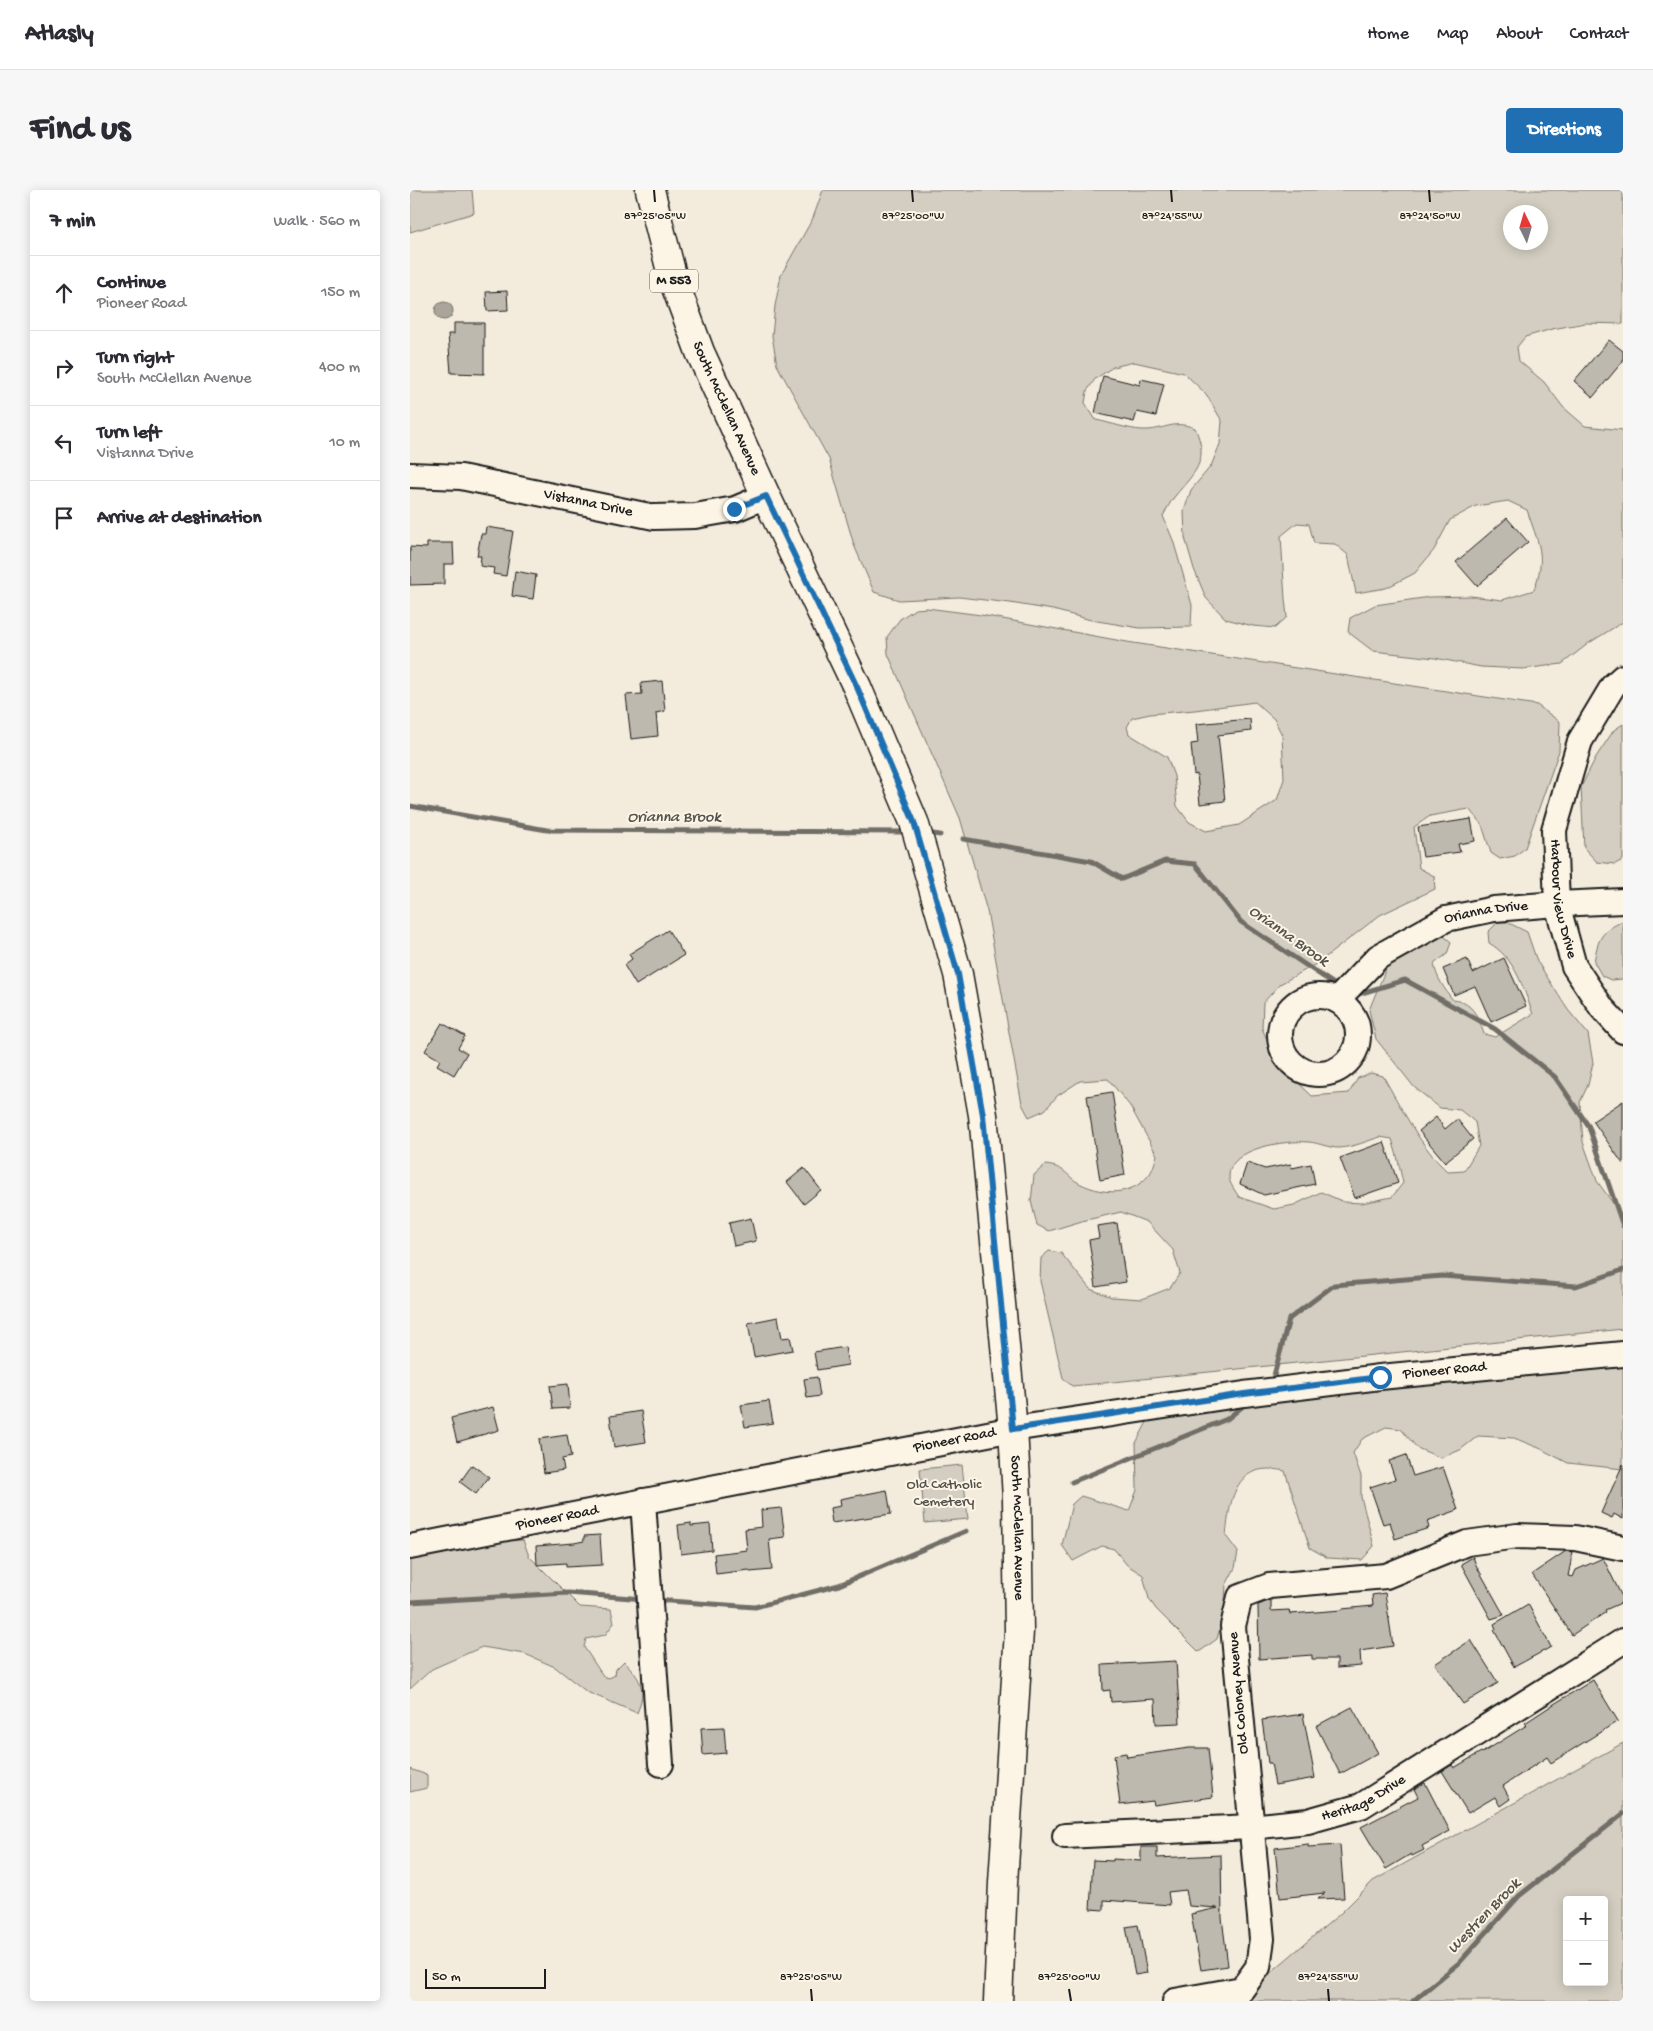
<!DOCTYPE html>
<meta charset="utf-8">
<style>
:root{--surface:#fff;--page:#f7f7f7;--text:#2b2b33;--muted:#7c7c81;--line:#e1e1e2;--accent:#1f6fb2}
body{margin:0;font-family:"Gochi Hand",sans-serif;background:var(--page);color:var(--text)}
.controls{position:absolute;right:15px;bottom:15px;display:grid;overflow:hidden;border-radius:5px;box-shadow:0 2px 12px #0003}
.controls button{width:45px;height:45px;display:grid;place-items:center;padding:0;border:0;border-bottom:1px solid var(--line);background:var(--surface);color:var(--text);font:25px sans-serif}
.compass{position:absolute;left:1093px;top:15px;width:45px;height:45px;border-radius:50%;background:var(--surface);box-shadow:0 2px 12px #0003;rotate:355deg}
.scale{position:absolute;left:15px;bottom:12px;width:121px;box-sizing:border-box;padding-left:5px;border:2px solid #1c1c1c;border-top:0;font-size:14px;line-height:18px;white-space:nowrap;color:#1c1c1c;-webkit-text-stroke:4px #fcf5e5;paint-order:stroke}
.stop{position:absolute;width:15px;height:15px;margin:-11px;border:4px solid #1f6fb2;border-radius:50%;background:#fff}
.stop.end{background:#1f6fb2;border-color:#fff;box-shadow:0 1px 5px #0008}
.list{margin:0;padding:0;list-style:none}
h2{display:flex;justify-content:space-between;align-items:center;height:65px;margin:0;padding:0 20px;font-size:21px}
h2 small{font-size:16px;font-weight:400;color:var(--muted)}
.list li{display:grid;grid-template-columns:32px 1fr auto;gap:15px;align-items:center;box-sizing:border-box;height:75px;padding:0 20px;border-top:1px solid var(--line)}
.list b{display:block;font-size:19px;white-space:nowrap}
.list p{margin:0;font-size:16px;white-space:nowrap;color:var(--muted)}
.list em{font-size:16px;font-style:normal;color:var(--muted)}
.icon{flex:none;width:28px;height:28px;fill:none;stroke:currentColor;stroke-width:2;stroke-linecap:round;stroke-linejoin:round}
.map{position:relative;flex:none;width:1213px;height:1811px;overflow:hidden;border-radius:5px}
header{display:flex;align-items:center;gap:30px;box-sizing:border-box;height:70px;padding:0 25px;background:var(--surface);border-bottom:1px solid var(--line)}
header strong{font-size:24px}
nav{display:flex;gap:28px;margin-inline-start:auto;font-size:18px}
.intro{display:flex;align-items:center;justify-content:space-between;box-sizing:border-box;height:120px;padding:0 30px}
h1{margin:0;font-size:35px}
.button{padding:12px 22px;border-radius:5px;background:var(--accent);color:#fff;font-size:18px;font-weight:700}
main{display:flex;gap:30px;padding:0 30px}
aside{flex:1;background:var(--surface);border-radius:5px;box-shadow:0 2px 12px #0003}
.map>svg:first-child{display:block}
.green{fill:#d3cec1;stroke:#78756e;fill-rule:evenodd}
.water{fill:#aaa59b;stroke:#716e68}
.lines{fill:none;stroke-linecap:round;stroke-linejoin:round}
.stream{stroke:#716e68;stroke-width:5}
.building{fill:#beb9ae;stroke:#1c1c1c}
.minor-casing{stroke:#1c1c1c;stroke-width:28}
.major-casing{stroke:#1c1c1c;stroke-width:31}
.minor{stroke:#fcf5e5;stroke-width:24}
.major{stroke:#fcf5e5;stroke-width:28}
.route{stroke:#1f6fb2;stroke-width:6}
.ticks{fill:none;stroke:#1c1c1c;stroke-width:2}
.labels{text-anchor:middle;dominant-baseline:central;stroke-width:4;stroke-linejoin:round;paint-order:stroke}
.shield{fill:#fcf5e5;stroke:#5f5d58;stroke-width:1}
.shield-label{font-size:14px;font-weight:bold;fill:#1c1c1c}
.street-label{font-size:15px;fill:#1c1c1c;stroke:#fcf5e5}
.park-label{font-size:15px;fill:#53514e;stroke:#fcf5e5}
.water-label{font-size:16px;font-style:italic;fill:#55534f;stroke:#fcf5e5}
.ticks-label{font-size:12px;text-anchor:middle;fill:#1c1c1c;stroke:#fcf5e5;stroke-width:4;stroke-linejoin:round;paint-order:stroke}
</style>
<header>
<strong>Atlasly</strong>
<nav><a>Home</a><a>Map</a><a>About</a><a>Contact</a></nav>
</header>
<div class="intro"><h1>Find us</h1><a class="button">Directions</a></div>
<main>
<aside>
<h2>7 min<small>Walk · 560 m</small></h2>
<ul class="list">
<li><svg class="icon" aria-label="ahead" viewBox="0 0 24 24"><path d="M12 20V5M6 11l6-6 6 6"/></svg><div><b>Continue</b><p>Pioneer Road</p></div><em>150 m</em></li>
<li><svg class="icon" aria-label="right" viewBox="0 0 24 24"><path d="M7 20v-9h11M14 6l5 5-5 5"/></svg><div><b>Turn right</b><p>South McClellan Avenue</p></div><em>400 m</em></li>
<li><svg class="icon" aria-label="left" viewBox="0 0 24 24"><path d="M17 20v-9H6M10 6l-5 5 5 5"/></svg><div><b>Turn left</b><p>Vistanna Drive</p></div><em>10 m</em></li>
<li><svg class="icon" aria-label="arrive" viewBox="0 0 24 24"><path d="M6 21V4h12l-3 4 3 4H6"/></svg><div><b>Arrive at destination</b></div></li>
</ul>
</aside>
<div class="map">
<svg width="1213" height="1811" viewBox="0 0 1213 1811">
<rect width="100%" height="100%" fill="#f3ecdd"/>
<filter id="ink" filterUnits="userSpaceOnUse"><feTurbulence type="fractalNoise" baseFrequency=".02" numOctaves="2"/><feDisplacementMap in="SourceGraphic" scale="10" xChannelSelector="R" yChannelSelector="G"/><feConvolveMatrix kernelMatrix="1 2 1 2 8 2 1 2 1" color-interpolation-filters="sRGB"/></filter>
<g filter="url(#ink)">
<g class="green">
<path d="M0,0H62L64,23L0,42Z"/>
<path d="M413,0H1213V134L1176,133L1142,139L1115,147L1107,157L1109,171L1134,192L1153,217L1175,236L1213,240V432L1179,453L1152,474L1113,479L1071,477L1025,468L963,461L938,442L940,428L965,415L1020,407L1061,406L1092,410L1124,400C1137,364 1128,354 1117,320L1098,311L1066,316L1040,330L1024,360L1005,383L976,398L946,403L938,365L925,354L904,353L899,334L887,333L871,346L875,409L877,427L865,438L843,436L816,429L796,408L784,379L775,348L774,321L781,300L801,276L810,254L812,231L796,204L774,183L724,172L703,177L685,189L677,201L675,213L686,230C701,233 717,239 732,240C755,241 761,229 785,238C800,271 785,282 765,306C760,312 757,319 753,326L763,350L782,415L781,437L730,438L681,430L643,420L600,413L549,407L489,410L464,402L444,355L419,269L367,175L362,146L365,116L371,85L403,28ZM1100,22H1130V52H1100Z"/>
<path d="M517,418L571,425L717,452L1127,515L1150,532L1149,561L1115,658L1105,666L1090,669L1081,663L1072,635L1059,619L1020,626L1004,637L1009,678L1024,686L1025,699L970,725L908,773L870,794L853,813L852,838L866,871L902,906L939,903L948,888L961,883L973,886C991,917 1011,958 1038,982L1054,981L1069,956L1065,932L1050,920L1030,918L1004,897L966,849L959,820L977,776L999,757L1030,743L1041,752L1037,764L1024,774C1026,787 1035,800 1043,810C1063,812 1068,827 1074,844L1085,847L1123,824C1113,797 1105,768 1079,753L1078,742L1088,732H1097L1117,742L1127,771L1158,820L1178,844L1183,873L1178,895L1170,912L1173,952L1187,991L1213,1027V1139L684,1194L662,1196L653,1188L630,1091L631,1068L639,1061L651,1063L680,1099L702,1107L732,1109L760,1098L770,1083L763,1060L737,1032L711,1022L672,1031L639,1041L627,1035L621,1011L624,985L635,975C657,977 655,986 671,994C694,1005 721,1006 738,986C743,981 745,971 747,965L720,916L698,889L670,891L647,906L635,920L619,927L612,914L577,721L550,628L478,464L477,447L490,429L505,419ZM845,512L864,529L872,545L874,589L867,610L829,635L796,641L779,632L767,616L764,586L757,567L719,544L717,537L722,528L740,524L785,520ZM970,947L982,949L987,966L993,993L982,1007L952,1013L934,1012L911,1002L884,1015L864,1019L829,1007C826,1002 819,993 819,987C818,957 878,950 899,952C909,953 919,958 929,958C944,957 957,951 970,947Z"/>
<path d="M1213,534V670L1205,674L1187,672L1174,658L1171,597L1186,567L1204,540Z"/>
<path d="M1213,731V789L1201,790L1192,786L1184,772C1188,749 1190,742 1213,731Z"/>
<path d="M1213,1171V1279L1158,1273L1129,1258L1104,1248L1068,1246L1050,1260L1031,1268L1007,1258L991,1239L976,1237L952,1249L943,1263L951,1286V1307L964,1356L952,1370L918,1368L900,1358L875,1281C826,1270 820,1307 816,1346L828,1362L825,1378L816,1395L814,1424L807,1449L789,1462L746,1419L739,1409L733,1385L717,1375L704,1359L692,1356L663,1371L652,1355L662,1314L671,1306L719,1321L727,1300L726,1253L737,1232L806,1216Z"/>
<path d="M552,1275L558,1329L515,1333L510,1279Z"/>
<path d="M113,1350L119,1366L170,1417L201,1419L204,1433L195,1445L176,1449L174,1457L193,1486L199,1488L205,1485L206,1479L214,1471C231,1489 237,1499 227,1523L177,1502L145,1477L115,1464L72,1457L22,1479L0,1499V1370L92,1351Z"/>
<path d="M1213,1553V1811H827L932,1722L963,1691ZM1157,1710H1194V1792H1157Z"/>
<path d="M0,1579L17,1585V1598L0,1602Z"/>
</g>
<circle class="water" cx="34" cy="121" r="9"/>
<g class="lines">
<g class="stream">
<path d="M0,616L137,640L498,642"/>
<path d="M516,643L530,645"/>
<path d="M553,649L681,671L712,689L755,671L785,674L831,732L924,794"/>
<path d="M945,805L995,790L1085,839L1145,887L1179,937L1213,1036"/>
<path d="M862,1193L879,1129L924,1095L1032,1086L1166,1096L1213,1080"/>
<path d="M662,1292L817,1229L833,1216"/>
<path d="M245,1410L345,1417L429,1395L556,1341"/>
<path d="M0,1412L158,1403L234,1409"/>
<path d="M1003,1811L1049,1773L1109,1706L1213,1624"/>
</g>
</g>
<g class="building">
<path d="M97,101L98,120L77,121L76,102Z"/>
<path d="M44,133H74V184L41,183L38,144H44Z"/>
<path d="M1199,150L1213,161V171L1183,207L1164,191Z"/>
<path d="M693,186L730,195L731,189L754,194L746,226L727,222L724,232L685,223Z"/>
<path d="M1097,328L1118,352L1067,396L1046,372Z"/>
<path d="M76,337L103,341L96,386L83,384L84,378L70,376L71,366H67L71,344H75Z"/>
<path d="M17,353H43L44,374H34V394L0,395V357L17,358Z"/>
<path d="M105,381L126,385L123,409L102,406Z"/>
<path d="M252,491L255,521L246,523L248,546L221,549L216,505L232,504L231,493Z"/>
<path d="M840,529L841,541L808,545L815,611L790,614L787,584L784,585L781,554L788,553L786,534Z"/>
<path d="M1061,629L1065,651L1048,654L1050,662L1013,667L1008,637Z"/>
<path d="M258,740L274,765L226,795L214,775L222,769L219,764Z"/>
<path d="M1094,768L1116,816L1081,832L1065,796L1044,805L1033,779L1057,769L1063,783Z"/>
<path d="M32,833L55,846L48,858L57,863L44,885L27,875L30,870L15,861Z"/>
<path d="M702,902L715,985L690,990L677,906Z"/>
<path d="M1213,911V974L1183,931Z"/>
<path d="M1026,927L1035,939L1047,929L1063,949L1035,972L1009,941Z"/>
<path d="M974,952L988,993L945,1008L930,968Z"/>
<path d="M837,973L855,979L881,974L882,978L901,974L905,994L854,1005L830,994Z"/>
<path d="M394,978L411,1000L394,1014L377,992Z"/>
<path d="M341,1028L346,1051L324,1056L319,1033Z"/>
<path d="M707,1033L716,1092L686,1097L679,1050L689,1048L687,1036Z"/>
<path d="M368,1127L372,1148L380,1147L383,1160L344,1167L338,1133Z"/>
<path d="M435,1157L438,1175L407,1180L404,1162Z"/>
<path d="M407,1187L410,1206L397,1208L394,1189Z"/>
<path d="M158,1194L160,1218L143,1219L140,1196Z"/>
<path d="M359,1211L363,1233L335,1237L331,1215Z"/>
<path d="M83,1217L89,1240L47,1252L41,1228Z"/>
<path d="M231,1221L236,1252L204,1257L200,1226Z"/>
<path d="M157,1245L161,1267L152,1269L154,1280L134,1283L129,1249Z"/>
<path d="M996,1265L1003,1286L1033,1277L1048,1320L1017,1331L1019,1338L985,1349L980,1332L973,1334L960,1297L985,1289L979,1271Z"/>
<path d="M1213,1274V1329L1204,1324L1202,1328L1191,1323Z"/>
<path d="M62,1275L79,1287L66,1304L50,1292Z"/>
<path d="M477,1300L481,1324L422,1333L420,1318L431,1316L430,1309Z"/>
<path d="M371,1318L375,1347L359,1349L362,1380L340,1382L339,1380L306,1384L304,1364L337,1360L335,1339L352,1337L351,1320Z"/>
<path d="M281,1333V1336L300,1334L302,1360L271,1364L268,1335Z"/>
<path d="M190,1345L192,1375L156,1377V1373L127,1375L126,1356L164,1353L174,1351V1346Z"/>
<path d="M1156,1361L1163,1362L1158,1386L1163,1387L1166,1380L1193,1368L1213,1409V1412L1195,1420L1196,1422L1162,1445L1122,1384Z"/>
<path d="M1063,1367L1066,1375L1094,1425L1081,1429L1051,1374Z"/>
<path d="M975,1403L983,1456L950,1461L951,1476L927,1478V1469H902V1465L849,1469L848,1415L861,1410V1421L879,1420L880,1424L932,1420V1419L963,1416L962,1405Z"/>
<path d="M1118,1414L1141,1457L1104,1477L1084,1440L1086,1439L1084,1434Z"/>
<path d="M1061,1450L1088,1493L1053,1514L1025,1474Z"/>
<path d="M766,1471L770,1533L746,1534L745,1509L701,1512L700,1500L693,1501L692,1475Z"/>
<path d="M1183,1490L1208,1531L1141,1573L1137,1567L1093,1596L1100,1609L1090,1616L1085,1607L1058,1623L1032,1581L1042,1575L1044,1578L1071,1562L1072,1563L1117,1535L1115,1533L1144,1514Z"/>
<path d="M942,1517L968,1563L930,1584L906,1536Z"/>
<path d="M893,1524L905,1588L865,1595L861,1573H858L852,1530Z"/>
<path d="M314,1537L316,1563L293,1565L291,1538Z"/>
<path d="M779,1558H798L803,1607L744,1615L743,1611L710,1615L704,1565L716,1563L717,1567Z"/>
<path d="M1015,1593L1040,1641L1012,1656L1014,1660L1002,1666L1001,1664L976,1679L951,1637L1008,1607L1004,1599Z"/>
<path d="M898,1654V1657L930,1655L934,1708L908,1709L915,1703L870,1708L865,1658Z"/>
<path d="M731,1657H747V1668L811,1665L812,1728L818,1776L791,1780L781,1724L808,1718L779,1716L776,1700L758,1702L760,1715L694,1710V1720L680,1719L683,1670L703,1671V1669L731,1671Z"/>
<path d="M728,1735L737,1783L725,1785L716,1737Z"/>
</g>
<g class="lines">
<defs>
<g id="minor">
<path id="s1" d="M0,285L51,287L244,327L285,326L325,319L356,306"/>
<path id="s2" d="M1213,487L1203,496L1170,551L1144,640L1147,714L1164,776L1192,818L1213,841"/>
<circle cx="909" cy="845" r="39"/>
<path id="s3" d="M927,810L968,767L1036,729L1084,719L1147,714L1213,711"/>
<path d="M233,1311L251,1574"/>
<path id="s4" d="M0,1357L603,1239L834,1204L970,1187L1213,1164"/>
<path id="s5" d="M655,1646L841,1637L898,1631L951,1616L1213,1451"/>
<path d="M765,1811L832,1799L848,1777L852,1749L823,1436L830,1407L859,1396L976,1386L1057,1353L1107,1346L1165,1348L1213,1358"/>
</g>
<g id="major">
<path id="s6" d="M240,0L263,89L290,162L356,306L447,497L504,632L548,784L573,925L603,1239L607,1309L609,1441L593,1693L588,1811"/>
</g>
</defs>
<use href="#minor" class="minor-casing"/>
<use href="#major" class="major-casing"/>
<use href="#minor" class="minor"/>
<use href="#major" class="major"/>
</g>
</g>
<g class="lines" filter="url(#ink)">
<path class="route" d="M324,319L356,306L447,497L504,632L548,784L573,925L603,1239L834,1204L970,1187"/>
</g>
<path class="ticks" d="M244,0L245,12M502,0L503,12M761,0L762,12M1019,0L1020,12M401,1799L402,1811M659,1799L661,1811M918,1799L919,1811"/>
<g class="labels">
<rect class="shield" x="240" y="79.5" width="48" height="23" rx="4"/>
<g class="shield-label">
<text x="264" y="91">M 553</text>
</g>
<g class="street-label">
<text stroke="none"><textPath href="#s6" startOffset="232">South McClellan Avenue</textPath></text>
<text stroke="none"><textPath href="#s1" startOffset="181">Vistanna Drive</textPath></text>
<text stroke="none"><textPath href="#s2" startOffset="240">Harbour View Drive</textPath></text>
<text stroke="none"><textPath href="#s3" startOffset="178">Orianna Drive</textPath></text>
<text stroke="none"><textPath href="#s4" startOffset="1050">Pioneer Road</textPath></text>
<text stroke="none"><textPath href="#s4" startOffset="555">Pioneer Road</textPath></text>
<text stroke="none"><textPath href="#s4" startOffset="150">Pioneer Road</textPath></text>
<text stroke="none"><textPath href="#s6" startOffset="1402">South McClellan Avenue</textPath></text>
<text transform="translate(829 1503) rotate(-95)">Old Coloney Avenue</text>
<text stroke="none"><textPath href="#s5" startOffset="304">Heritage Drive</textPath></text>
</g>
<g class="park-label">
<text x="534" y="1295">Old Catholic<tspan x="534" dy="17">Cemetery</tspan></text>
</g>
<g class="water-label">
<text x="264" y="628">Orianna Brook</text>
<text transform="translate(878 747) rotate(35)">Orianna Brook</text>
<text transform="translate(1075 1727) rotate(-46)">Westren Brook</text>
</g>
</g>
<g class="ticks-label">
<text x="245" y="29">87°25'05"W</text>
<text x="503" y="29">87°25'00"W</text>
<text x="762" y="29">87°24'55"W</text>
<text x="1020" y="29">87°24'50"W</text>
<text x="401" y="1790">87°25'05"W</text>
<text x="659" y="1790">87°25'00"W</text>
<text x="918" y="1790">87°24'55"W</text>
</g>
</svg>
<div class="controls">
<button>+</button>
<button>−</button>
</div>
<svg class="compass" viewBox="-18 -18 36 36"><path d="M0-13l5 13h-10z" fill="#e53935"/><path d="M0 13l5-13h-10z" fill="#7c7c81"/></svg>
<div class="scale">50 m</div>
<div class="stop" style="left:970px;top:1187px"></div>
<div class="stop end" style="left:324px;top:319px"></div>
</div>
</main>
